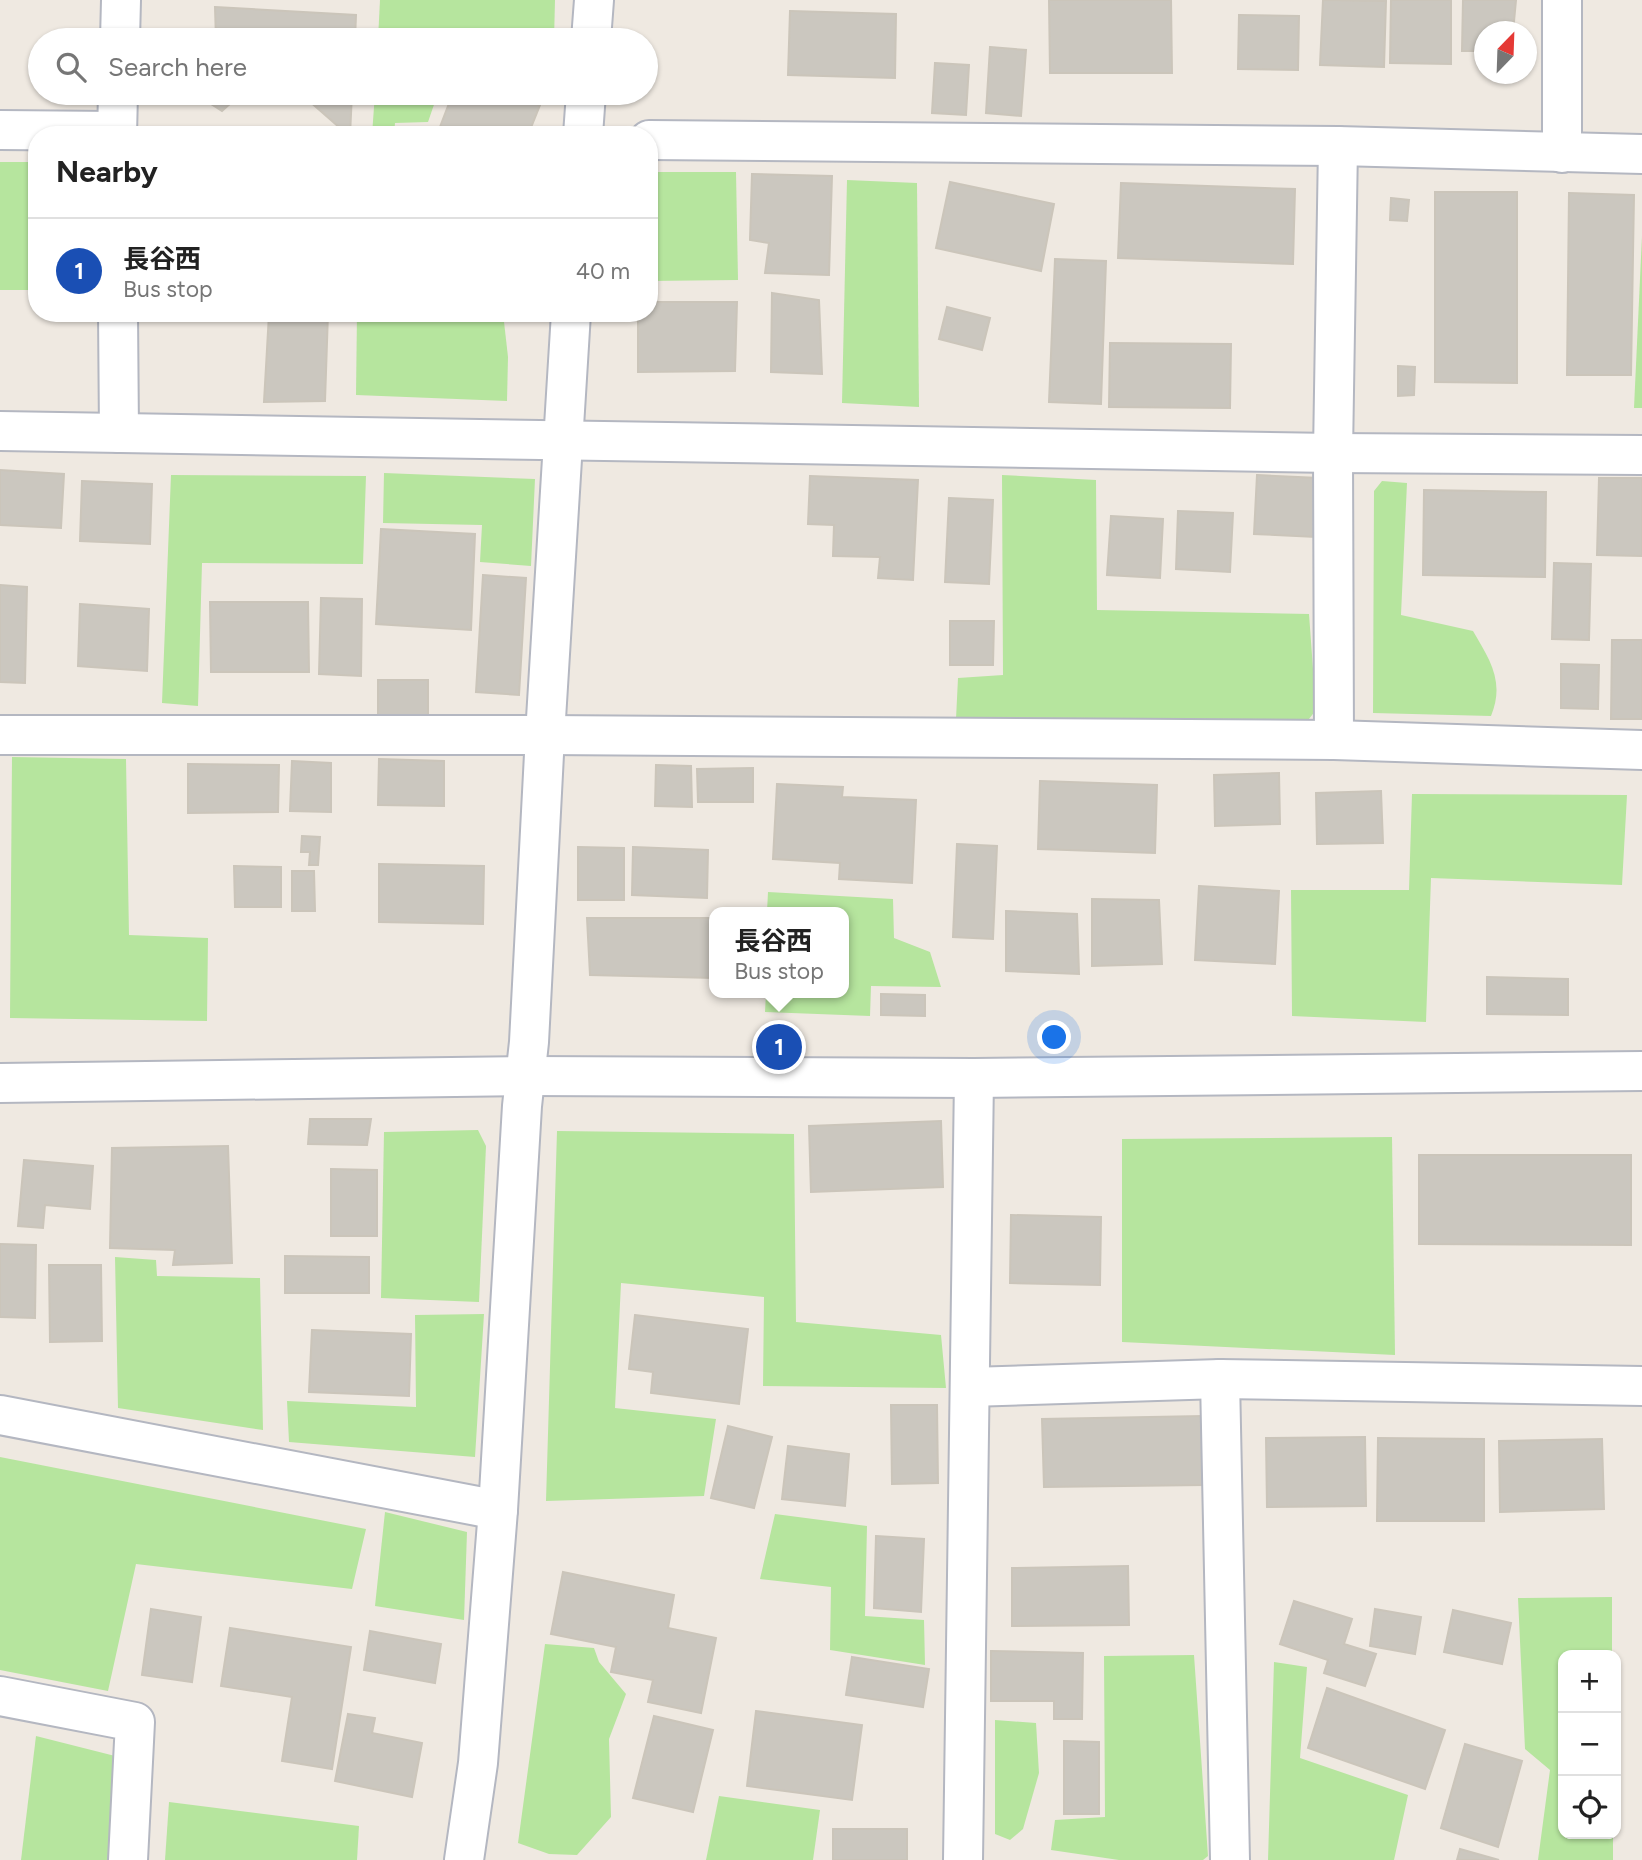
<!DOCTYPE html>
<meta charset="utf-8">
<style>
:root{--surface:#fff;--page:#f6f6f6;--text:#222;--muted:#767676;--line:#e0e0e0;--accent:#4264fb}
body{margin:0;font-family:Figtree,"Noto Sans JP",sans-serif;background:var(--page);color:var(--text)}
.controls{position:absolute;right:21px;bottom:21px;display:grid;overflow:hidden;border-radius:14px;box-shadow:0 2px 5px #0004}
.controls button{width:63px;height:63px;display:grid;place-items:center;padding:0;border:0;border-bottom:2px solid var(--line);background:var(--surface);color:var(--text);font:35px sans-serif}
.compass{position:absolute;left:1474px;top:21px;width:63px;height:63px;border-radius:50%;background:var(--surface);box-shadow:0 2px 5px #0004;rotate:23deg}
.you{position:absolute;left:1055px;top:1038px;width:24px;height:24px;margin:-18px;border:5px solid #fff;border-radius:50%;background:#1a73e8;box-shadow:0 0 0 10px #1a73e833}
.badge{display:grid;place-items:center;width:46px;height:46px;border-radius:50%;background:var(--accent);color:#fff;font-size:23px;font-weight:700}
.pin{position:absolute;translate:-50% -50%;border:4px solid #fff;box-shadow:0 2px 7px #0006}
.popup{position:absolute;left:709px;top:907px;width:140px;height:91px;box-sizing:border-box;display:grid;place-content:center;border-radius:14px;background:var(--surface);filter:drop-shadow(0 2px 5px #0005);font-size:23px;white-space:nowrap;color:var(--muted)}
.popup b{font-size:26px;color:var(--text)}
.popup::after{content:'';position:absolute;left:50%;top:100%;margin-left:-14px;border:14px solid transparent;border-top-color:var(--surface)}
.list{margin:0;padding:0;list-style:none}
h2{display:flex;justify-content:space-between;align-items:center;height:91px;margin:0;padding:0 28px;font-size:30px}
h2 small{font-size:23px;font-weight:400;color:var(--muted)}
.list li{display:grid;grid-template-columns:46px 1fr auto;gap:21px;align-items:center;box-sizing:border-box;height:105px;padding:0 28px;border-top:2px solid var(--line)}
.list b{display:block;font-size:26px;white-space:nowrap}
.list p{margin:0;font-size:23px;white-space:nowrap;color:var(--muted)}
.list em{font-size:23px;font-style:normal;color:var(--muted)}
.icon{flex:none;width:38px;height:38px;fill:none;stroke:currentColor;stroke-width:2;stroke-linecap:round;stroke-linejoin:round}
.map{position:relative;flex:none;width:1642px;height:1860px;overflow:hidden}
.search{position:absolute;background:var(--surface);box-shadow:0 2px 5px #0004;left:28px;top:28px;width:630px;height:77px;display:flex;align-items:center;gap:18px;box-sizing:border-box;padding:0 24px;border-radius:38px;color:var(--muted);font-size:26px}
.panel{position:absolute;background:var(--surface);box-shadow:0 2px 5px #0004;left:28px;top:126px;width:630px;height:196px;border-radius:28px}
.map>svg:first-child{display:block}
.green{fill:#b6e59e}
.building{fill:#cbc7bf;stroke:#cbc5ba;stroke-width:2}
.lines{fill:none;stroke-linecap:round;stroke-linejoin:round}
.minor-casing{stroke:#b4b7c1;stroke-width:42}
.minor{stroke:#fff;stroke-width:38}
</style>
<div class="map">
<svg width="1642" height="1860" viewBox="0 0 1642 1860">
<rect width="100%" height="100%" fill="#efe9e1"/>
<g class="green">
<path d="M380,0H555L554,40H378Z"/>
<path d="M375,93H438L428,122L395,123L394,135H372Z"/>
<rect x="0" y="162" width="37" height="128"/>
<path d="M649,172H736L738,280L649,281Z"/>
<path d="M847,180L917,183L919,407L842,403Z"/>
<path d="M1642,236V408H1634Z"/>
<path d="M357,313H503L508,357L507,401L356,395Z"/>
<path d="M384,473L535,479L531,566L480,562L482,525L383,523Z"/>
<path d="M171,475L366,476L363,564L202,563L198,706L162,703Z"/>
<path d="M1002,475L1096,480L1097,610L1309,614L1316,710L1305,724L956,719L958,678L1003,675Z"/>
<path d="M1382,481L1407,483L1401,615L1473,631C1490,660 1505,682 1491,716L1373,713L1374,491Z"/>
<path d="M12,757L126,759L129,935L208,938L207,1021L10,1018Z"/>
<path d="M1412,794L1627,795L1622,885L1431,878L1426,1022L1292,1016L1291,890H1409Z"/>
<path d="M768,892L893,899L894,938L930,952L941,987L871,986L870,1016L765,1012L766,993H844V912H767Z"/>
<path d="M478,1130L486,1146L479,1302L381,1298L384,1132Z"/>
<path d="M557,1131L794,1134L796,1322L941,1335L946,1388L763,1386L764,1297L621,1283L615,1408L716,1419L704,1496L546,1501Z"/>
<path d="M1392,1137L1395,1355L1122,1342V1139Z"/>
<path d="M115,1257L156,1260L157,1276L260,1278L263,1430L118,1408Z"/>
<path d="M484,1314L475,1457L289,1442L287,1401L416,1407L415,1315Z"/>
<path d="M0,1457L366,1529L352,1589L136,1564L108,1691L0,1670Z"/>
<path d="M385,1512L467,1532L464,1620L375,1606Z"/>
<path d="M775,1514L867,1526L865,1616L924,1620L925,1665L830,1650L831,1587L760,1579Z"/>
<path d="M1612,1597V1655H1563V1834H1613V1860H1538L1550,1770L1525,1749L1518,1598Z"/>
<path d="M545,1644L594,1648L599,1662L626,1694L609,1739L611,1817L577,1855L549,1854L518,1843Z"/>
<path d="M1194,1655L1208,1856L1203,1860H1119L1051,1850L1055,1820L1105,1817L1104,1656Z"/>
<path d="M1274,1662L1307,1667L1300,1758L1408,1795L1394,1860H1268Z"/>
<path d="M995,1720L1036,1723L1039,1773L1023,1829L1010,1840L995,1834Z"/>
<path d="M36,1736L119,1757L112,1860H21Z"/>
<path d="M719,1796L820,1810L813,1860H706Z"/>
<path d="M169,1802L359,1826L357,1860H165Z"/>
</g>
<g class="building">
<path d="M1049,0H1171L1172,73H1050Z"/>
<path d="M1323,0L1386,1L1384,67L1320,65Z"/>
<path d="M1391,0H1451V64L1390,63Z"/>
<path d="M1463,0H1516L1513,32H1484V51H1462Z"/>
<path d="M215,7L356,15L355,40H216Z"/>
<path d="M790,11L896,14L895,78L788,75Z"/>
<path d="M1239,15L1299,16L1298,70L1238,69Z"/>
<path d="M990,47L1026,50L1021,116L986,113Z"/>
<path d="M935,63L969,65L966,115L932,113Z"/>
<path d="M194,93H242L222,111Z"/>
<path d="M300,93H352L350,135H348Z"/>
<path d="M453,93H509L540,105L528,135H460L440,127Z"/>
<path d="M752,174L832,176L829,275L765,273L769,243L750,240Z"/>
<path d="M950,182L1054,204L1041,271L936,248Z"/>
<path d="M1121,183L1295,189L1293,264L1118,258Z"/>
<path d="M1435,192H1517V383L1435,382Z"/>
<path d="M1569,193L1634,195L1631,375H1567Z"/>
<path d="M1391,198L1409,200L1407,221L1390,220Z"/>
<path d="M1055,259L1106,261L1101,404L1049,402Z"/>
<path d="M772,293L819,300L822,374L771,372Z"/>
<path d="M649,302H737L735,371L638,372V313H649Z"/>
<path d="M947,307L990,318L982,350L939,339Z"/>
<path d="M328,313L325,401L264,402L269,314Z"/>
<path d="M1110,343L1231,344L1230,408L1109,407Z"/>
<path d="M1398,366L1415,367L1414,395L1398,396Z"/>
<path d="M0,470L64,474L61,528L0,525Z"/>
<path d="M1257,475L1319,478L1316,537L1254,534Z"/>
<path d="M810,476L918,480L913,580L878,578L880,557L833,556L834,525L808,524Z"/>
<path d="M1599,478H1642V556L1597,555Z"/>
<path d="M82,481L152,484L150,544L80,541Z"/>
<path d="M1424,490L1546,492L1545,577L1423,575Z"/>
<path d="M949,498L993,500L989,584L945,582Z"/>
<path d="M1178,511L1233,513L1230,572L1176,569Z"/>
<path d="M1111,516L1163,519L1160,578L1107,575Z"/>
<path d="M381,529L475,534L471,630L376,624Z"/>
<path d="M1554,563L1591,564L1589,640L1552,639Z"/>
<path d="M483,575L526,578L519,695L476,692Z"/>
<path d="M0,585L27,587L25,683L0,682Z"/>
<path d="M321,598L362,599L361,676L319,674Z"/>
<path d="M210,602H308L309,672H211Z"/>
<path d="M80,604L149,609L147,671L78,666Z"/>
<path d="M950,621H994L993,665H950Z"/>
<path d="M1612,640H1642V719H1611Z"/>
<path d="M1561,664L1599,665L1598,709L1561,708Z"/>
<rect x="378" y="680" width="50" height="35"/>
<path d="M379,759L444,761V806L378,805Z"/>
<path d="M292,761L331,763V812L290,811Z"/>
<path d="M188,764L279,765L278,812L188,813Z"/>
<path d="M656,765L691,766L692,807L655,806Z"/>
<path d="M753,768V802H698L697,769Z"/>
<path d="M1279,773L1280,824L1215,826L1214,775Z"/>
<path d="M1040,781L1157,785L1155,853L1038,849Z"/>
<path d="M777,784L843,787L842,797L916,800L912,883L839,879L840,863L773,859Z"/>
<path d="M1381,791L1383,843L1317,844L1316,793Z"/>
<path d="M302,836L320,837L318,865H309L310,852H301Z"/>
<path d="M957,844L997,846L993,939L953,937Z"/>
<path d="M578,847L624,848V900H578Z"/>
<path d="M633,847L708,850L707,898L632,895Z"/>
<path d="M379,864L484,866L483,924L379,922Z"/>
<path d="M234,866L281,867V907H235Z"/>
<path d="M292,871H314L315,911H292Z"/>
<path d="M1199,886L1279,891L1275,964L1195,960Z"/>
<path d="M1092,899L1159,900L1162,964L1092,966Z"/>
<path d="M1006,911L1077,914L1079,974L1006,971Z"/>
<path d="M587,918H714V978L590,975Z"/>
<path d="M1487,977L1568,979V1015L1487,1014Z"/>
<path d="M881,994L925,995V1016L881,1015Z"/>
<path d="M310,1119H371L367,1145L308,1144Z"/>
<path d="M941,1121L943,1187L811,1192L809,1126Z"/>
<path d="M228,1146L232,1263L173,1265L175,1250L110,1248L112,1148Z"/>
<path d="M1419,1155H1631V1245L1419,1244Z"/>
<path d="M24,1160L93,1166L90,1209L45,1205L43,1228L18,1226Z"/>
<path d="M331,1169L377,1170V1236H331Z"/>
<path d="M1011,1215L1101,1217L1100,1285L1010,1283Z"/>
<path d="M0,1244L36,1245L35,1318L0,1317Z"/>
<path d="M285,1256L369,1257V1293H285Z"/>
<path d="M49,1265H101L102,1341L50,1342Z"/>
<path d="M635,1315L748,1329L739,1404L651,1393L653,1372L629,1369Z"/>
<path d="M312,1330L411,1334L409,1396L309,1392Z"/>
<path d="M891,1405H937L938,1483L892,1484Z"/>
<path d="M1203,1416L1204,1485L1044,1487L1042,1419Z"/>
<path d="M728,1426L772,1437L754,1508L711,1498Z"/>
<path d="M1365,1437L1366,1506L1267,1507L1266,1438Z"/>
<path d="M1378,1438L1484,1439V1521H1377Z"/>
<path d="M1602,1439L1604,1509L1500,1512L1499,1441Z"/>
<path d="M788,1446L849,1454L845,1506L782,1499Z"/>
<path d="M876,1536L924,1539L921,1612L874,1608Z"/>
<path d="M1128,1566L1129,1625L1012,1626V1568Z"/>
<path d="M563,1572L674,1595L668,1628L716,1638L701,1713L648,1702L653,1680L611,1672L616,1647L551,1634Z"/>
<path d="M1294,1601L1352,1619L1344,1644L1376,1654L1365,1686L1324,1673L1328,1660L1280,1644Z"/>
<path d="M151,1609L201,1617L192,1682L142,1675Z"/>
<path d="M1375,1609L1421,1617L1415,1654L1370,1646Z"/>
<path d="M1453,1610L1511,1623L1502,1664L1444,1652Z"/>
<path d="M230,1628L351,1647L332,1769L282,1761L292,1697L221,1686Z"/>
<path d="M370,1631L441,1644L435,1683L364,1670Z"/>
<path d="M991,1651L1083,1653L1082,1719H1054V1701H991Z"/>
<path d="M852,1657L929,1669L923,1707L846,1695Z"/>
<path d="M1327,1688L1445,1730L1425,1789L1308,1748Z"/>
<path d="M756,1711L862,1725L852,1800L747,1786Z"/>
<path d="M348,1714L375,1718L372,1733L422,1743L412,1797L335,1781Z"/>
<path d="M654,1716L713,1730L693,1812L633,1798Z"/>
<path d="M1064,1741L1099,1742V1814H1064Z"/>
<path d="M1465,1744L1522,1761L1498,1847L1441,1828Z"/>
<rect x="833" y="1829" width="74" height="31"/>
<path d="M1460,1849L1499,1860H1457Z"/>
</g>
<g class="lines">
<defs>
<g id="minor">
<path d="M120,40L121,0"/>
<path d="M591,40L594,0"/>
<path d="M0,130L117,131"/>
<path d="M117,135L118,93"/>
<path d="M583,135L586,93"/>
<path d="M649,140L1338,146L1642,154"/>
<path d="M1562,153V0"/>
<path d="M118,313L119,433"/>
<path d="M0,431L1333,453L1642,455"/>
<path d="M0,735H545L1334,740L1642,750"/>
<path d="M1334,740L1333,453L1338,146"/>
<path d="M0,1083L527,1076L974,1078L1642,1071"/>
<path d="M1220,1379L1230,1860"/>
<path d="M970,1387L1220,1379L1642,1386"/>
<path d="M0,1415L498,1510"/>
<path d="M0,1696L135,1722L128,1860"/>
<path d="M464,1860L478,1763L498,1510L522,1106L529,1042L545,735L571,313"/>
<path d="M963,1860L974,1078"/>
</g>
</defs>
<use href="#minor" class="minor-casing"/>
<use href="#minor" class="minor"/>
</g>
</svg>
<div class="controls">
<button>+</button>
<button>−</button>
<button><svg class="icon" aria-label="locate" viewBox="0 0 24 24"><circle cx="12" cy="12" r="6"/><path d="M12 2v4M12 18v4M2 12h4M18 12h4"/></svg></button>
</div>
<svg class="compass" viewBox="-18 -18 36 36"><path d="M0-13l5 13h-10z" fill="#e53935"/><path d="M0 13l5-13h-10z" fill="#767676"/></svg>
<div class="you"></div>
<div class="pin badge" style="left:779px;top:1047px;background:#1a4fb4">1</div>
<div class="popup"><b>長谷西</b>Bus stop</div>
<div class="search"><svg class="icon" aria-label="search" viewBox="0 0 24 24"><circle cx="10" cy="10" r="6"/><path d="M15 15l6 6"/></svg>Search here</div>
<section class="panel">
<h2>Nearby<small></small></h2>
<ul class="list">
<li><span class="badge" style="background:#1a4fb4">1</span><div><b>長谷西</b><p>Bus stop</p></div><em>40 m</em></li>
</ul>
</section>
</div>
